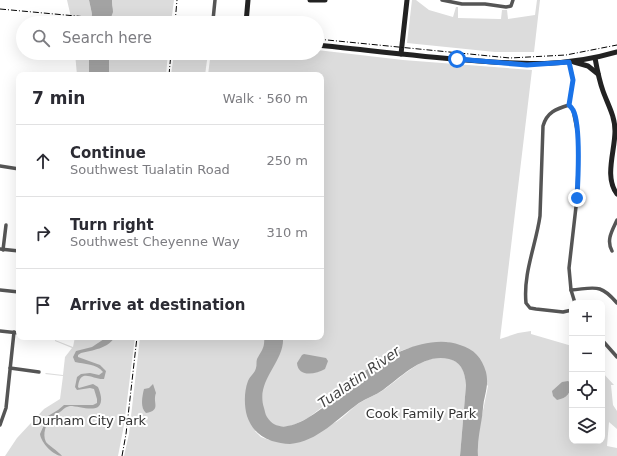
<!DOCTYPE html>
<meta charset="utf-8">
<style>
:root{--surface:#fff;--page:#f7f7f7;--text:#2b2b33;--muted:#7c7c81;--line:#e1e1e2}
body{margin:0;font-family:"DejaVu Sans",sans-serif;background:var(--page);color:var(--text)}
.controls{position:absolute;right:12px;bottom:12px;display:grid;overflow:hidden;border-radius:8px;box-shadow:0 4px 16px #0002}
.controls button{width:36px;height:36px;display:grid;place-items:center;padding:0;border:0;border-bottom:1px solid var(--line);background:var(--surface);color:var(--text);font:20px sans-serif}
.stop{position:absolute;width:12px;height:12px;margin:-9px;border:3px solid #1a73e8;border-radius:50%;background:#fff}
.stop.end{background:#1a73e8;border-color:#fff;box-shadow:0 1px 4px #0008}
.list{margin:0;padding:0;list-style:none}
h2{display:flex;justify-content:space-between;align-items:center;height:52px;margin:0;padding:0 16px;font-size:17px}
h2 small{font-size:13px;font-weight:400;color:var(--muted)}
.list li{display:grid;grid-template-columns:26px 1fr auto;gap:12px;align-items:center;box-sizing:border-box;height:72px;padding:0 16px;border-top:1px solid var(--line)}
.list b{display:block;font-size:15px;white-space:nowrap}
.list p{margin:0;font-size:13px;white-space:nowrap;color:var(--muted)}
.list em{font-size:13px;font-style:normal;color:var(--muted)}
.icon{flex:none;width:22px;height:22px;fill:none;stroke:currentColor;stroke-width:2;stroke-linecap:round;stroke-linejoin:round}
.map{position:relative;flex:none;width:617px;height:456px;overflow:hidden}
.search{position:absolute;background:var(--surface);box-shadow:0 4px 16px #0002;left:16px;top:16px;width:308px;height:44px;display:flex;align-items:center;gap:10px;box-sizing:border-box;padding:0 14px;border-radius:22px;color:var(--muted);font-size:15px}
.panel{position:absolute;background:var(--surface);box-shadow:0 4px 16px #0002;left:16px;top:72px;width:308px;height:268px;border-radius:8px}
.map>svg:first-child{display:block}
.green{fill:#dcdcdc}
.water{fill:#a3a3a3}
.lines{fill:none;stroke-linecap:round;stroke-linejoin:round}
.street{stroke:#555;stroke-width:3.5}
.secondary{stroke:#222;stroke-width:5}
.rail{stroke:#000;stroke-width:1;stroke-dasharray:6 2 1 2;stroke-linecap:butt}
.route{stroke:#1a73e8;stroke-width:5}
.labels{text-anchor:middle;dominant-baseline:central;stroke-width:4;stroke-linejoin:round;paint-order:stroke}
.park-label{font-size:13px;fill:#333;stroke:#fff}
.water-label{font-size:14px;font-style:italic;fill:#444;stroke:#fff}
</style>
<div class="map">
<svg width="617" height="456" viewBox="0 0 617 456">
<rect width="100%" height="100%" fill="#fff"/>
<g class="green">
<path d="M67,0H89L92,14L91,23H71L70,13Z"/>
<path d="M112,0H174L171,23H109L113,6Z"/>
<path d="M412,0H416L429,10L453,17L456,7H458V18L499,19H501L502,10H507L508,19L535,15L537,0H540L534,52H495L407,43Z"/>
<path d="M317,50L403,60L532,70L500,339L518,333L531,331V334L572,346V441H602V372L614,385H611L613,405L617,411V429L609,422L607,446L617,448V456H478L477,445L479,430L488,386L448,342L421,345L403,350L373,365L361,373L334,398L308,418L291,426H279L255,431L261,437L269,440C285,436 301,432 316,428C322,426 329,425 334,423C344,418 351,408 361,402C367,398 376,395 382,391C400,379 430,346 455,361C464,367 465,375 466,385L460,456H124L129,434L140,337H264V341L268,337H321V75H208L210,59L213,53L252,54V53H317Z"/>
<path d="M75,53H89V75H77Z"/>
<path d="M109,53H168L166,75H109Z"/>
<path d="M174,53H208L205,75H171Z"/>
<path d="M75,337H135L124,425L118,456H5L17,438L44,409L60,399L63,376L45,374L46,373L63,375L65,357L72,348L55,341V340L73,347Z"/>
</g>
<g class="water">
<path d="M89,0H112L113,12L109,23H91L92,14Z"/>
<rect x="89" y="53" width="20" height="22"/>
<path d="M107,337H115C107,349 93,350 81,353L78,355V357L100,365L106,371L104,379C93,380 80,367 78,387L79,388L93,384L98,387C100,392 104,402 98,407C91,411 78,406 70,406C65,407 64,409 60,412C57,414 54,415 52,417C46,423 42,434 46,442C47,444 59,452 62,456C54,456 41,443 40,434L48,416L58,410L64,405H93L97,403V399L94,389L90,388L77,390L75,387L77,377L81,374L90,373L99,375L103,372C97,364 84,364 75,362L73,357L76,351L92,347Z"/>
<path d="M264,337H283C285,362 255,380 264,408C265,411 265,414 267,417C289,452 353,379 371,366C376,363 382,361 388,359C393,356 398,352 404,350C420,343 443,338 460,345C474,349 482,358 486,372C488,381 487,387 485,396C483,403 483,410 482,417C480,430 477,442 478,456H460L466,385C465,373 462,362 449,359C424,353 402,376 383,390C376,395 367,398 359,403C338,418 317,442 290,444C284,444 277,442 272,441C259,437 251,428 247,416C244,406 244,391 248,381C250,376 255,373 256,368C257,365 256,362 257,359C262,350 265,348 264,337Z"/>
<path d="M304,354L326,358L328,361L325,369C316,374 298,378 297,363L302,355Z"/>
<path d="M568,381L571,383C571,393 567,398 557,400L553,396L552,391L562,382Z"/>
<path d="M153,384L156,393C152,403 162,410 146,413C140,408 142,397 144,389L149,388Z"/>
</g>
<g class="lines">
<g class="street">
<path d="M442,0L462,4H485L506,7L511,6L513,0"/>
<path d="M214,23L213,20L215,0"/>
<path d="M569,62L573,80L569,105L573,110L578,135V168L577,198L569,268L571,290L575,303"/>
<path d="M569,105C556,109 547,112 543,126L540,216C536,245 523,273 526,303L530,308L536,309L563,312L572,310"/>
<path d="M0,166L19,169"/>
<path d="M0,249L19,251"/>
<path d="M3,250L6,225"/>
<path d="M612,251C606,240 612,231 617,220"/>
<path d="M0,290L19,292"/>
<path d="M571,290C595,288 600,283 617,303"/>
<path d="M0,331L19,333"/>
<path d="M46,337L50,338"/>
<path d="M602,340L617,357"/>
<path d="M10,368L39,372"/>
<path d="M0,425L6,408L14,332"/>
</g>
<g class="secondary">
<path d="M310,0H325"/>
<path d="M246,23L248,0"/>
<path d="M317,45C367,50 416,56 466,60C520,64 563,68 617,52"/>
<path d="M401,54L407,0"/>
<path d="M595,58C597,69 599,80 603,91C608,105 615,116 615,131C615,151 604,177 617,194"/>
<path d="M574,62L588,66L598,74"/>
</g>
<g class="rail">
<path d="M0,9L152,23"/>
<path d="M175,23L177,0"/>
<path d="M317,39L510,58L566,55L617,45"/>
<path d="M169,75L171,53"/>
<path d="M122,456L126,434L137,337"/>
</g>
</g>
<g class="lines">
<path class="route" d="M457,59L527,65L569,62L573,80L569,105C571,107 572,108 573,110C581,125 578,180 577,198"/>
</g>
<g class="labels">
<g class="park-label">
<text x="421" y="413">Cook Family Park</text>
<text x="89" y="420">Durham City Park</text>
</g>
<g class="water-label">
<text transform="translate(359 377) rotate(-35)">Tualatin River</text>
</g>
</g>
</svg>
<div class="controls">
<button>+</button>
<button>−</button>
<button><svg class="icon" aria-label="locate" viewBox="0 0 24 24"><circle cx="12" cy="12" r="6"/><path d="M12 2v4M12 18v4M2 12h4M18 12h4"/></svg></button>
<button><svg class="icon" aria-label="layers" viewBox="0 0 24 24"><path d="M12 4l9 5-9 5-9-5zM3 14l9 5 9-5"/></svg></button>
</div>
<div class="stop" style="left:457px;top:59px"></div>
<div class="stop end" style="left:577px;top:198px"></div>
<div class="search"><svg class="icon" aria-label="search" viewBox="0 0 24 24"><circle cx="10" cy="10" r="6"/><path d="M15 15l6 6"/></svg>Search here</div>
<section class="panel">
<h2>7 min<small>Walk · 560 m</small></h2>
<ul class="list">
<li><svg class="icon" aria-label="ahead" viewBox="0 0 24 24"><path d="M12 20V5M6 11l6-6 6 6"/></svg><div><b>Continue</b><p>Southwest Tualatin Road</p></div><em>250 m</em></li>
<li><svg class="icon" aria-label="right" viewBox="0 0 24 24"><path d="M7 20v-9h11M14 6l5 5-5 5"/></svg><div><b>Turn right</b><p>Southwest Cheyenne Way</p></div><em>310 m</em></li>
<li><svg class="icon" aria-label="arrive" viewBox="0 0 24 24"><path d="M6 21V4h12l-3 4 3 4H6"/></svg><div><b>Arrive at destination</b></div></li>
</ul>
</section>
</div>
